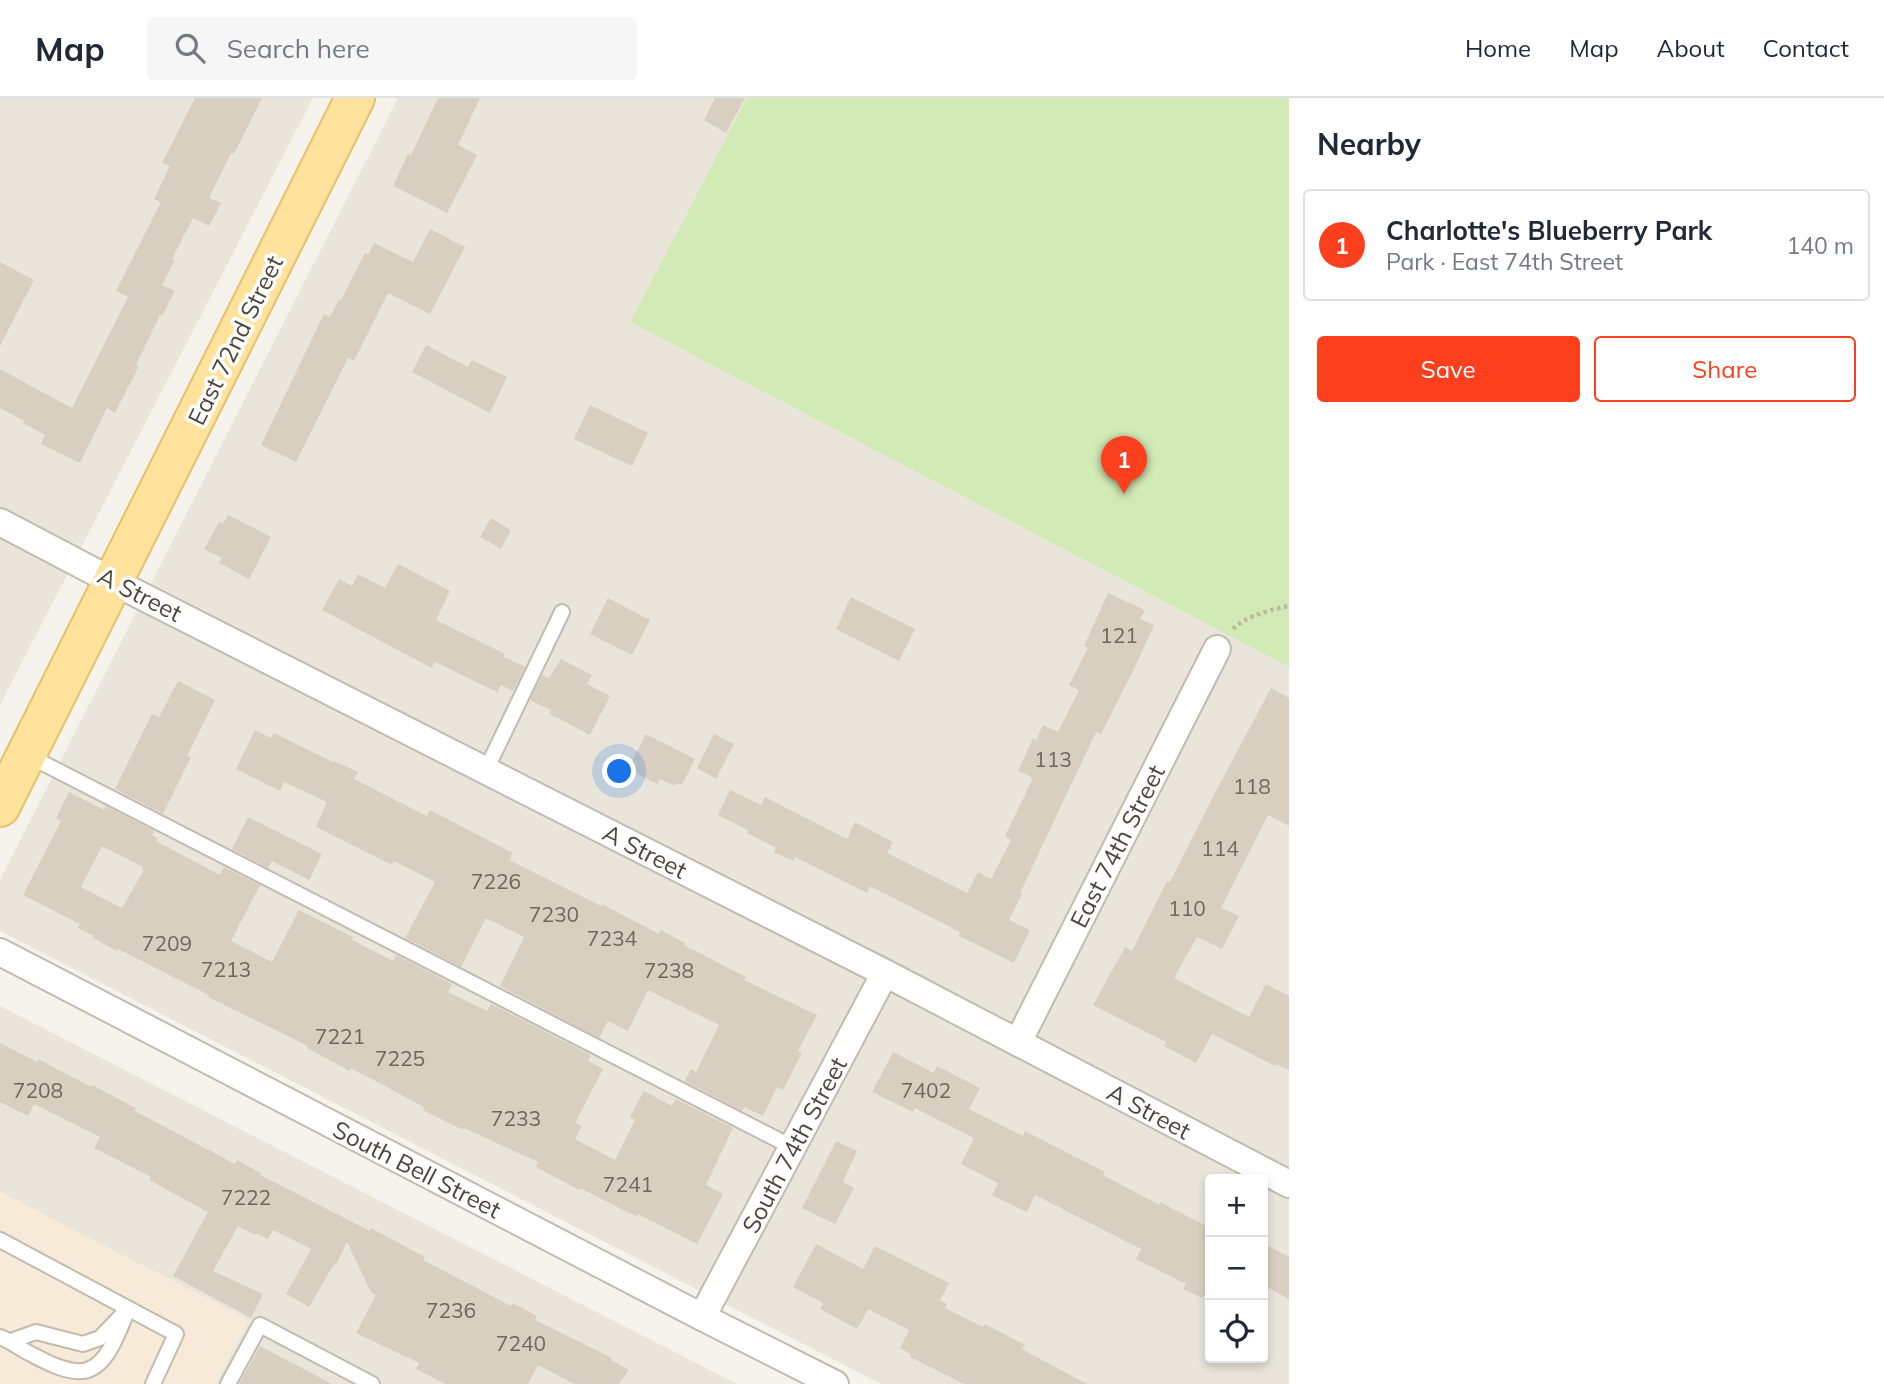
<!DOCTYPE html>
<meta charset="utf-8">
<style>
:root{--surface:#fff;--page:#f6f6f7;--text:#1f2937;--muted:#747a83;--line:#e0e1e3;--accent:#fc3f1d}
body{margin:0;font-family:Mulish,sans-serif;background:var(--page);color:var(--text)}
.controls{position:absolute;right:21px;bottom:21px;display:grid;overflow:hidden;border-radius:7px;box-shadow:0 4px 10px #0003}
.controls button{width:63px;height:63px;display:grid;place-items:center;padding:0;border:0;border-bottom:2px solid var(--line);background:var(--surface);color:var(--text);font:35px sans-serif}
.you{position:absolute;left:620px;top:674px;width:24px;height:24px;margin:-18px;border:5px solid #fff;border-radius:50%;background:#1a73e8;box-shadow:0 0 0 10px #1a73e833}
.badge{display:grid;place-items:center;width:46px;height:46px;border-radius:50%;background:var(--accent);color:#fff;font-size:23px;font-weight:700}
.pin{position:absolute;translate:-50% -58px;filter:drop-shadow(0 2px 4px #0008)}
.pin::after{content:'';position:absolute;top:37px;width:24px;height:21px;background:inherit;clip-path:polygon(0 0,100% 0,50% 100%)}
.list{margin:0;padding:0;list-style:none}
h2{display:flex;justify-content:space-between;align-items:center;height:91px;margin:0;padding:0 28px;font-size:30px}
h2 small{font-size:23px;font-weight:400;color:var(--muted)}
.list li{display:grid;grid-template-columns:46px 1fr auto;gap:21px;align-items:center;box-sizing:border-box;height:112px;margin:0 14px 14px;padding:0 14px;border:2px solid var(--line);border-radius:7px}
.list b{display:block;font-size:26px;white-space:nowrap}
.list p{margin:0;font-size:23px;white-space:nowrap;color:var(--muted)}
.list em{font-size:23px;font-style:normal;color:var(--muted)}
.actions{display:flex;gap:14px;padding:21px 28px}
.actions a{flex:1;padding:16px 0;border:2px solid var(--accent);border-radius:7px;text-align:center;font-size:24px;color:var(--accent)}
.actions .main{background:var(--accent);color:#fff}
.icon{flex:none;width:38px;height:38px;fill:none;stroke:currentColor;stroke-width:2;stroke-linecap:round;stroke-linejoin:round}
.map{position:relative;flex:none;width:1289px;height:1286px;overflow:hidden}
header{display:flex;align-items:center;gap:42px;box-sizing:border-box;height:98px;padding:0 35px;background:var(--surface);border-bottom:2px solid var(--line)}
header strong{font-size:33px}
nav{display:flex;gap:38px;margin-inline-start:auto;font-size:24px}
.search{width:490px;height:63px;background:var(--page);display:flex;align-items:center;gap:18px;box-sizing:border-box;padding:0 24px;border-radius:7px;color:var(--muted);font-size:26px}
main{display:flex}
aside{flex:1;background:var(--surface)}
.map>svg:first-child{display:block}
.residential{fill:#eae5da;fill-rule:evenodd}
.commercial{fill:#f7ead8}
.green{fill:#d2eab5}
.building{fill:#d8cfc1;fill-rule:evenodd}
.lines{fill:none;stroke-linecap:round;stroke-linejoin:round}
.service-casing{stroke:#c2bbae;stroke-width:18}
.minor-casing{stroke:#c2bbae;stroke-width:30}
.primary-casing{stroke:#e6c16a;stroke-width:42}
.path{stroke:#c4b79f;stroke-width:4.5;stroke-dasharray:3.5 3.5;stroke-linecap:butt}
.service{stroke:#fff;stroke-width:14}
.minor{stroke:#fff;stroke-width:26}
.primary{stroke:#ffe39c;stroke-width:38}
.labels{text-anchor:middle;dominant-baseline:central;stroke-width:7;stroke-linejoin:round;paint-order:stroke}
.number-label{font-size:21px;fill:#6e675b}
.street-label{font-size:24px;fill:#4b4439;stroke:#fff}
</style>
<header>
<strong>Map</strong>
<div class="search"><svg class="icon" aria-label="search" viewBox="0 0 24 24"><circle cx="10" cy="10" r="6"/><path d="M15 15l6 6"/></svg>Search here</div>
<nav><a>Home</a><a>Map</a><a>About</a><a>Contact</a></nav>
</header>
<main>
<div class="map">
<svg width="1289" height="1286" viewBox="0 0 1289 1286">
<rect width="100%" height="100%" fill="#f6f3ec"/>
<g class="residential">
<path d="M0,0H313L0,607Z"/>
<path d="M398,0H747L630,224L1289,569V1286H881L0,833V782ZM1210,1081H1263V1260H1210Z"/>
<path d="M0,908L737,1286H216L249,1222L0,1094Z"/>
</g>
<path class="commercial" d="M0,1094L249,1222L216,1286H0Z"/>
<path class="green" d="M747,0H1289V569L630,224Z"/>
<g class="building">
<path d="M195,0H262L234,56L231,55L209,100L221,105L209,128L193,120L172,161L175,162L162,187L175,193L162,218L160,217L136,267L139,268L115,315L107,310L80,365L41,346L45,337L23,325L24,323L0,310V271L72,310L128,199L116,193L161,104L154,101L170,68L162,65Z"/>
<path d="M438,0H480L458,47L477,57L447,115L393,88L408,56L411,57Z"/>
<path d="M715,0H745L726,35L704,22Z"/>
<path d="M430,131L465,149L430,216L388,195L354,263L348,260L296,364L261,347L324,216L330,219L339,201L341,202L365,155L368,157L374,145L413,164Z"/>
<path d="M0,164L34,182L0,248Z"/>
<path d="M426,247L468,269L472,262L507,279L490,315L412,274Z"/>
<path d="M590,307L648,335L632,368L574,341Z"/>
<path d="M228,417L271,439L249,481L219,465L222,460L204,451L219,424L223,426Z"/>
<path d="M491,420L511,432L501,451L480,439Z"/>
<path d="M398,466L450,493L436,522L505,556L504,559L525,569L513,593L501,587L497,594L435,564L432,570L322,512L339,481L352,488L358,476L385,490Z"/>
<path d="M1108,495L1145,512L1140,521L1154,527L1134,571L1101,636L1096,634L1020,795L1022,796L1009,822L1030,832L1014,865L959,838L960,834L870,788L867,795L795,759L793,763L774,754L776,750L747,735L748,732L718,717L730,692L761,707L765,699L847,741L855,724L893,744L887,755L967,795L978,774L991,781L1011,742L1005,738L1033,680L1018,673L1033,640L1036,642L1043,627L1058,634L1079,592L1069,587L1088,550L1084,548Z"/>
<path d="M851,499L915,531L899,563L836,531Z"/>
<path d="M608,500L650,522L632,557L590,536Z"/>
<path d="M561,561L592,577L587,586L610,598L590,637L550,616L551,612L530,602L542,577L549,580Z"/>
<path d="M178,583L215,602L187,658L191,659L163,716L115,691L152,616L159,619Z"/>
<path d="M1271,590L1289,600V728L1268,717L1221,810L1239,818L1222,851L1197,839L1174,880L1249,919L1266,886L1289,898V972L1276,966L1275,968L1212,936L1196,965L1164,948L1166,944L1093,907L1125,849L1132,853L1167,783L1170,784L1216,693Z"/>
<path d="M255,632L271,640L274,635L333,664L334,663L358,674L354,681L427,718L430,712L513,755L509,762L601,808L602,806L659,836L660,832L685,845L684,847L746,879L744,882L817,917L798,953L802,955L783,992L777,989L763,1018L744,1009L742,1013L685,983L691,971L696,974L719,927L648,892L628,933L608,923L599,940L500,888L524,839L486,820L461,869L405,840L435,784L394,763L392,767L316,729L327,704L284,684L280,693L236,671Z"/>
<path d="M646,636L695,661L682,687L676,685L674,688L660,681L657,686L628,671Z"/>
<path d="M714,636L734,646L716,681L697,670Z"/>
<path d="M69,694L104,712L106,708L154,733L152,737L157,740L156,743L220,777L224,769L260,787L231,843L272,864L299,812L353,839L352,842L393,863L396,857L452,886L448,894L487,913L491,906L591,957L588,963L603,971L575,1025L582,1028L575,1041L615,1062L635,1022L630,1019L644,993L672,1008L676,1001L733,1030L706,1087L723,1096L697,1146L638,1116L637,1119L580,1090L579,1092L536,1069L538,1064L464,1030L463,1032L423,1012L424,1009L351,970L350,973L307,950L308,948L208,899L209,897L118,851L117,853L93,840L94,838L78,830L80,826L23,797L61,723L56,720ZM102,748L143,769L142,771L144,772L122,810L81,789Z"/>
<path d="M248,719L322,756L309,782L272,763L268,770L232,751Z"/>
<path d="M0,945L37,964L38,961L91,989L92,987L136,1010L135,1013L235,1066L237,1062L261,1075L260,1077L370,1133L371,1130L425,1159L423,1162L511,1208L513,1205L537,1218L535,1222L612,1260L611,1262L629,1272L619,1286H574L538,1267L528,1286H445L416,1271L419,1265L356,1235L376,1197L371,1194L347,1144L336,1167L334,1166L309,1209L286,1196L311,1151L273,1132L268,1141L256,1135L255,1137L238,1128L213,1173L263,1196L251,1220L173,1178L208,1114L149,1082L151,1079L94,1050L100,1039L34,1006L28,1018L0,1004Z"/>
<path d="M893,954L934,975L937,968L980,990L969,1011L1023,1038L1025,1033L1105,1074L1103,1077L1159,1107L1160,1104L1210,1130V1199L1205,1196L1202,1200L1183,1191L1186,1186L1136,1161L1141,1151L1035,1097L1027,1114L992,1097L998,1085L961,1066L974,1040L915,1010L913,1014L872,994Z"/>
<path d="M836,1043L857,1053L843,1084L854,1090L835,1126L802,1110Z"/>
<path d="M1263,1145L1289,1159V1201L1263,1187Z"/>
<path d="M816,1146L863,1171L875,1148L949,1185L940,1202L947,1206L945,1210L983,1229L985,1226L1025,1247L1022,1251L1087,1286H964L910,1259L911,1256L900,1250L909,1232L868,1211L857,1231L820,1211L823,1205L793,1189Z"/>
<path d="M260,1248L332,1286H239Z"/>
</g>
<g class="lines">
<defs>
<g id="service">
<path d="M27,657L792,1049"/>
<path d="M486,672L562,514"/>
<path d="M0,1142L176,1236L153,1286"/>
<path d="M0,1239C11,1243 19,1250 29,1255C43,1262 58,1271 75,1273C106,1277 118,1234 128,1211"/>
<path d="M11,1243L36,1234L83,1246L100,1240L122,1217"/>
<path d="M228,1286L260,1227L372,1286"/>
</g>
<g id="minor">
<path d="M0,424L114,484L885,875L1289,1086"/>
<path d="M0,854L702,1219L835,1286"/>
<path d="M1018,944L1217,551"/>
<path d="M702,1219L885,875"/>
</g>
<path id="primary" d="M0,709L355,0"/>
</defs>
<use href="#service" class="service-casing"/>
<use href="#minor" class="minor-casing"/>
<use href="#primary" class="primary-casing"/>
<path class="path" d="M1233,531C1244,519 1272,511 1289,508"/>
<use href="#service" class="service"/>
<use href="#minor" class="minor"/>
<use href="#primary" class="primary"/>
</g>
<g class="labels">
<g class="number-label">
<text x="1119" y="537">121</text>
<text x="1053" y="661">113</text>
<text x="1252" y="688">118</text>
<text x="1220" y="750">114</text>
<text x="496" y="783">7226</text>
<text x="1187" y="810">110</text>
<text x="554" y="816">7230</text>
<text x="612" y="840">7234</text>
<text x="167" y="845">7209</text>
<text x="226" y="871">7213</text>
<text x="669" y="872">7238</text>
<text x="340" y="938">7221</text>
<text x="400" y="960">7225</text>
<text x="38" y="992">7208</text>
<text x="926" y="992">7402</text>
<text x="516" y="1020">7233</text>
<text x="628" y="1086">7241</text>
<text x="246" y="1099">7222</text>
<text x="451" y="1212">7236</text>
<text x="521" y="1245">7240</text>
</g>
<g class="street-label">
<text transform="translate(235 242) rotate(-64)">East 72nd Street</text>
<text transform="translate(140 496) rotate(27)">A Street</text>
<text transform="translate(1117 748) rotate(-63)">East 74th Street</text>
<text transform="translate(645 753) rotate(27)">A Street</text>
<text transform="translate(1149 1013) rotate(28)">A Street</text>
<text transform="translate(794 1047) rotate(-62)">South 74th Street</text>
<text transform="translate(417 1071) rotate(27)">South Bell Street</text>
</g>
</g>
</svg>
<div class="controls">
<button>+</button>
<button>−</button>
<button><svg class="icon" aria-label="locate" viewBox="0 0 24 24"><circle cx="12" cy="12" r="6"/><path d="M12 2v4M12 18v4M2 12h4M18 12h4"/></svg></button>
</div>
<div class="you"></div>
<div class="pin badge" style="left:1124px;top:396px">1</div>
</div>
<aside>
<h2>Nearby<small></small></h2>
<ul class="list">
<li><span class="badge">1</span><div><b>Charlotte's Blueberry Park</b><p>Park · East 74th Street</p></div><em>140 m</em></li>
</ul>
<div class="actions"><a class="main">Save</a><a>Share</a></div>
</aside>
</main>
